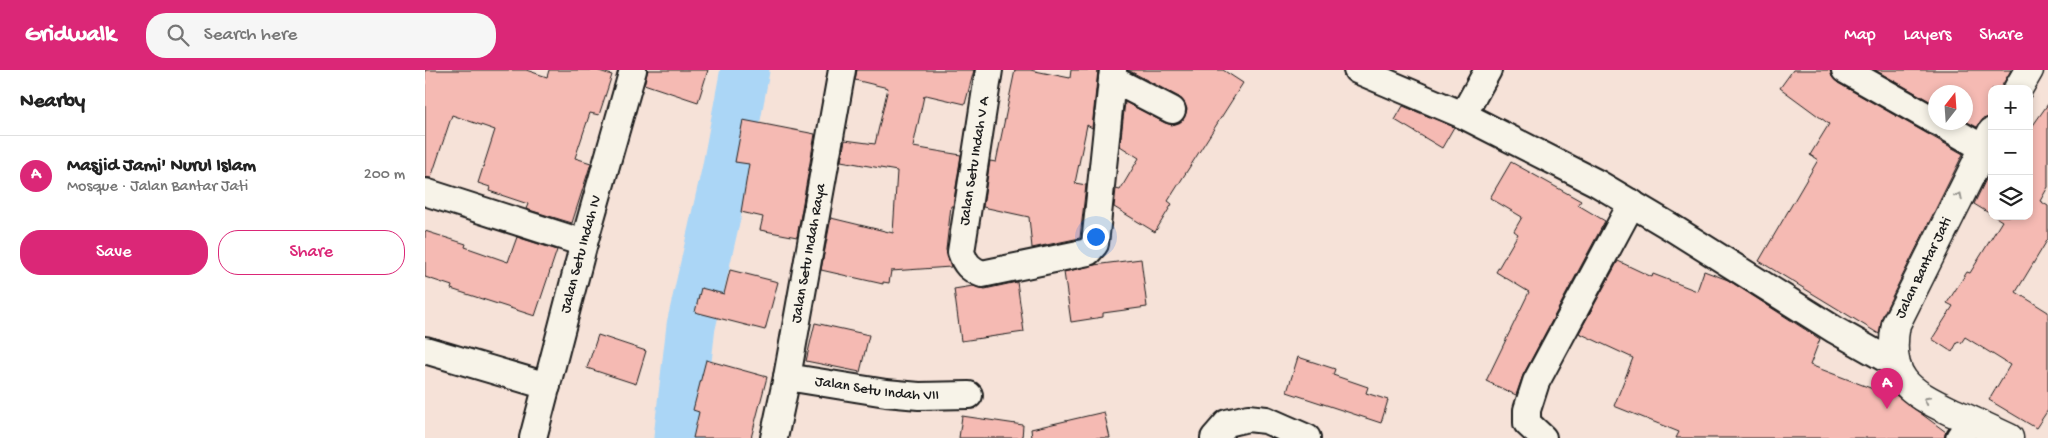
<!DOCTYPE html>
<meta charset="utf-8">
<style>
:root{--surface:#fff;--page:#f6f6f6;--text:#222;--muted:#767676;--line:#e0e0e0;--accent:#db2777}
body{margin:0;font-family:"Gochi Hand",sans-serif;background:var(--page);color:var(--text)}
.controls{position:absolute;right:15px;top:15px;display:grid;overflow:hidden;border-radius:10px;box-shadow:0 2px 8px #0003}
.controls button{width:45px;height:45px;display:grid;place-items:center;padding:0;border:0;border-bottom:1px solid var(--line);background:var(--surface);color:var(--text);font:25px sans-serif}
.compass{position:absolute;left:1503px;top:15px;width:45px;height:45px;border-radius:50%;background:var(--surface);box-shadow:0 2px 8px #0003;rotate:17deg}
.you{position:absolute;left:670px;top:166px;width:18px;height:18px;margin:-12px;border:4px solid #fff;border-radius:50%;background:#1a73e8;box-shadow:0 0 0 8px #1a73e833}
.badge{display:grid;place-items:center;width:32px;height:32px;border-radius:50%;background:var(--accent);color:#fff;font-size:16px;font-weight:700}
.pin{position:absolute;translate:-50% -41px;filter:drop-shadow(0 1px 2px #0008)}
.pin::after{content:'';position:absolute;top:26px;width:18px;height:15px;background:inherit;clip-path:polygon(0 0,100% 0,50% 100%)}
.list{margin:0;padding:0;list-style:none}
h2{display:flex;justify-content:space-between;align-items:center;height:65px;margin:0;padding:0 20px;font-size:21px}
h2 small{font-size:16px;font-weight:400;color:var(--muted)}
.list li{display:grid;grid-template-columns:32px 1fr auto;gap:15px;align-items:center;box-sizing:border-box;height:80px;padding:0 20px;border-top:1px solid var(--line)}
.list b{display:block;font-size:19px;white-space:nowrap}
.list p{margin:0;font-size:16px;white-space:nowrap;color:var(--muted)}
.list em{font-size:16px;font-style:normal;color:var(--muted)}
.actions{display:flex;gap:10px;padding:15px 20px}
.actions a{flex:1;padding:11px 0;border:1px solid var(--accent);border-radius:20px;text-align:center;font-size:18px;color:var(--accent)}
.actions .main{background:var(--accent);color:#fff}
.icon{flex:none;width:28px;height:28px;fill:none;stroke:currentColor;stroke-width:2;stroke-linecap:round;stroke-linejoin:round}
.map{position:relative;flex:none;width:1623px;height:368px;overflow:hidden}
header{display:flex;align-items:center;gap:30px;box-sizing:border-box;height:70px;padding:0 25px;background:var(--accent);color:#fff}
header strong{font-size:24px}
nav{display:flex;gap:28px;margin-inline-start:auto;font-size:18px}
.search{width:350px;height:45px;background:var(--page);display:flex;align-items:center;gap:12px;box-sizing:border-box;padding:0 18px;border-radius:20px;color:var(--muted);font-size:19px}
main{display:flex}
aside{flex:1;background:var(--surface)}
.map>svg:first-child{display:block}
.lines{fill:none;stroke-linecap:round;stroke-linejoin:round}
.river{stroke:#abd6f6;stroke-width:49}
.building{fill:#f5bab3;stroke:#1c1c1c}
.street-casing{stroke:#1c1c1c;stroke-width:30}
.secondary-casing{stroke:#1c1c1c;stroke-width:31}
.street{stroke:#f7f3e8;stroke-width:26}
.secondary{stroke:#f7f3e8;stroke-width:28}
.oneway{stroke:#94928c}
.labels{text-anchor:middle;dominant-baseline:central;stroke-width:4;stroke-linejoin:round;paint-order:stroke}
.street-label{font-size:15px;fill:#1c1c1c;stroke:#f7f3e8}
</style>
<header>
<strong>Gridwalk</strong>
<div class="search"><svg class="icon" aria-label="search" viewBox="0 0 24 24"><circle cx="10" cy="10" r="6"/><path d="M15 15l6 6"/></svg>Search here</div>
<nav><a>Map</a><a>Layers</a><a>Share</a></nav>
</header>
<main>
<aside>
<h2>Nearby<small></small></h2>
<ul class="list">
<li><span class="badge">A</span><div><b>Masjid Jami' Nurul Islam</b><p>Mosque · Jalan Bantar Jati</p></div><em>200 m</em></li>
</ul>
<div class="actions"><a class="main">Save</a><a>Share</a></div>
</aside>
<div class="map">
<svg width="1623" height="368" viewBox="0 0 1623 368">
<rect width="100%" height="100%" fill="#f6e2d8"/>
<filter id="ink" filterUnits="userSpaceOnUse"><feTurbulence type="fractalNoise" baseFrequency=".02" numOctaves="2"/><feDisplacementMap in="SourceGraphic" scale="10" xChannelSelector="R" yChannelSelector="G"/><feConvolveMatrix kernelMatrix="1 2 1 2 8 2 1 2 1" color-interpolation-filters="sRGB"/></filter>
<g filter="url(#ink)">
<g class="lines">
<path class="river" d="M253,368L266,256L301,102L320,0"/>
</g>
<g class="building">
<path d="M0,0H101L122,7L124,0H171L187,5L174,45L165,43L150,88L166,93L147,153L101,139L103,134L64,121L65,117L53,113L70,60L27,45L6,108L0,107Z"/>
<path d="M223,0H283L273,32L219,14Z"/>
<path d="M432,0H549L540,34L501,25L499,26L488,77L536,85L528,136H526L521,180L526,197L466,201L464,213L458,212V214L396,200L406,148L468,163L472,101L416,91L420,70L450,74L463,18L430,10Z"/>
<path d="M590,0H605L645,8L646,0H673L667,58L662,55L650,113L661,115L655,168L607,178L604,147L558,137L565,91L571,92Z"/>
<path d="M703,0H798L818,13L743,131L747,134L730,162L689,137L691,119L695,120L714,88L695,76L700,32L740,53L747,55L755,52L760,46L762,39L759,32L754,27Z"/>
<path d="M1368,0H1405L1407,7L1413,13L1538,84L1457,247L1454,264L1334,191L1393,90L1385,85L1404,54L1355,18Z"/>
<path d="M1450,0H1586L1575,19H1567V46L1558,49L1552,57L1540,51V22H1510V34Z"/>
<path d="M1623,34V117L1615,131L1623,136V169L1591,222L1623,242V340L1611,358L1564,330L1585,295L1540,267L1536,273L1533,271L1527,282L1507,269L1528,236L1522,233L1542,202L1545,203L1577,151L1569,146H1604V61Z"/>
<path d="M978,36L1029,57L1017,78L970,50Z"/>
<path d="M318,50L390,64L372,167L335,160L338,147L316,142L324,94L310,92Z"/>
<path d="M1086,92L1156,131L1153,135L1180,151L1098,305L1091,325L1061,311L1104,222L1071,202L1093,164L1089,161L1097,147L1065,128Z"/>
<path d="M1567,97V145L1549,134Z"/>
<path d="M0,161L41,174L40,177L83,192L92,167L132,180L110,246L26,219L27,216L0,207Z"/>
<path d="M716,189L722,237L678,243V247L646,252L639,202L669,195Z"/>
<path d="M1193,191L1227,207L1228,204L1272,221L1279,201L1303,210L1395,269L1385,295L1448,319L1453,312L1521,362L1519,368H1251L1254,362L1189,336L1208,288L1154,263Z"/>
<path d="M305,200L353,212L340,260L270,242L276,218L299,224Z"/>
<path d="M592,212L599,262L536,271L529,219L548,216L560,219Z"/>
<path d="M390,253L444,265L435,302L381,291Z"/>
<path d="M173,265L221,281L211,314L162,298Z"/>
<path d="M873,287L910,299L908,305L943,317L941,323L963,330L956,353L862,322Z"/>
<path d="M281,290L342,307L326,368H268L274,342L268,340Z"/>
<path d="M679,342L685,368H607L606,359Z"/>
<path d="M537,346L598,355L597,368H534Z"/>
</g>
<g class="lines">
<defs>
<g id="street">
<path d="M564,0L536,182C540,194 545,199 557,204L663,182L670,174L688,0"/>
<path d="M932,0L1038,45L1172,113L1246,157L1410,260L1470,294"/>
<path d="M1420,0L1510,51"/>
<path d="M687,9L747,40"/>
<path d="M1038,45L1063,0"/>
<path d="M1513,52L1558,78"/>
<path d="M0,122L159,173"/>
<path d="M0,280L122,316"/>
<path id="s1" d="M362,307L461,323L494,326L544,325"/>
<path id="s2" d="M108,368L159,173L208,0"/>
<path id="s3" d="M349,368L362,307L417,0"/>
<path d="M789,368L802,353L823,348L841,350L882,368"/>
<path d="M1118,368L1102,353V340L1111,312L1207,133"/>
<path d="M1534,368L1546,350"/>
</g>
<g id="secondary">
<path d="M1593,19L1604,0"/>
<path d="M1567,62L1471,254C1461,308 1483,321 1527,342C1546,350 1565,359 1584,368"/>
</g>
</defs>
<use href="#street" class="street-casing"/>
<use href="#secondary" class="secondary-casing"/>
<use href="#street" class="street"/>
<use href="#secondary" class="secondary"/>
</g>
<defs><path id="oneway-chevron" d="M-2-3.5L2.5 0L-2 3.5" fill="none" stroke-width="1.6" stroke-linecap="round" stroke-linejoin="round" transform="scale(1.25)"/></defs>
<g class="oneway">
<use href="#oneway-chevron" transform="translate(1534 126) rotate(-64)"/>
<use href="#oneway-chevron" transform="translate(1502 330) rotate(-153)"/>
</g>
</g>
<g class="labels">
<g class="street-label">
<text transform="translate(550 91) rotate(-81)">Jalan Setu Indah V A</text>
<text stroke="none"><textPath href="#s2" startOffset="190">Jalan Setu Indah IV</textPath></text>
<text stroke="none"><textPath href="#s3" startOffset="188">Jalan Setu Indah Raya</textPath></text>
<text transform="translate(1499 198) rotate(-64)">Jalan Bantar Jati</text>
<text stroke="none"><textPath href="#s1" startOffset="91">Jalan Setu Indah VII</textPath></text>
</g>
</g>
</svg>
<div class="controls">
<button>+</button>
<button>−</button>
<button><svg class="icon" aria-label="layers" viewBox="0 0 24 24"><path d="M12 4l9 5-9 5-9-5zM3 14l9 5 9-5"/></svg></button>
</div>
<svg class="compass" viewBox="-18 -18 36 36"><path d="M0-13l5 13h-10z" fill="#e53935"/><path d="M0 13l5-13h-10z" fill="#767676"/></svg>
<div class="you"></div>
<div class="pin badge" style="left:1462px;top:339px">A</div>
</div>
</main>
